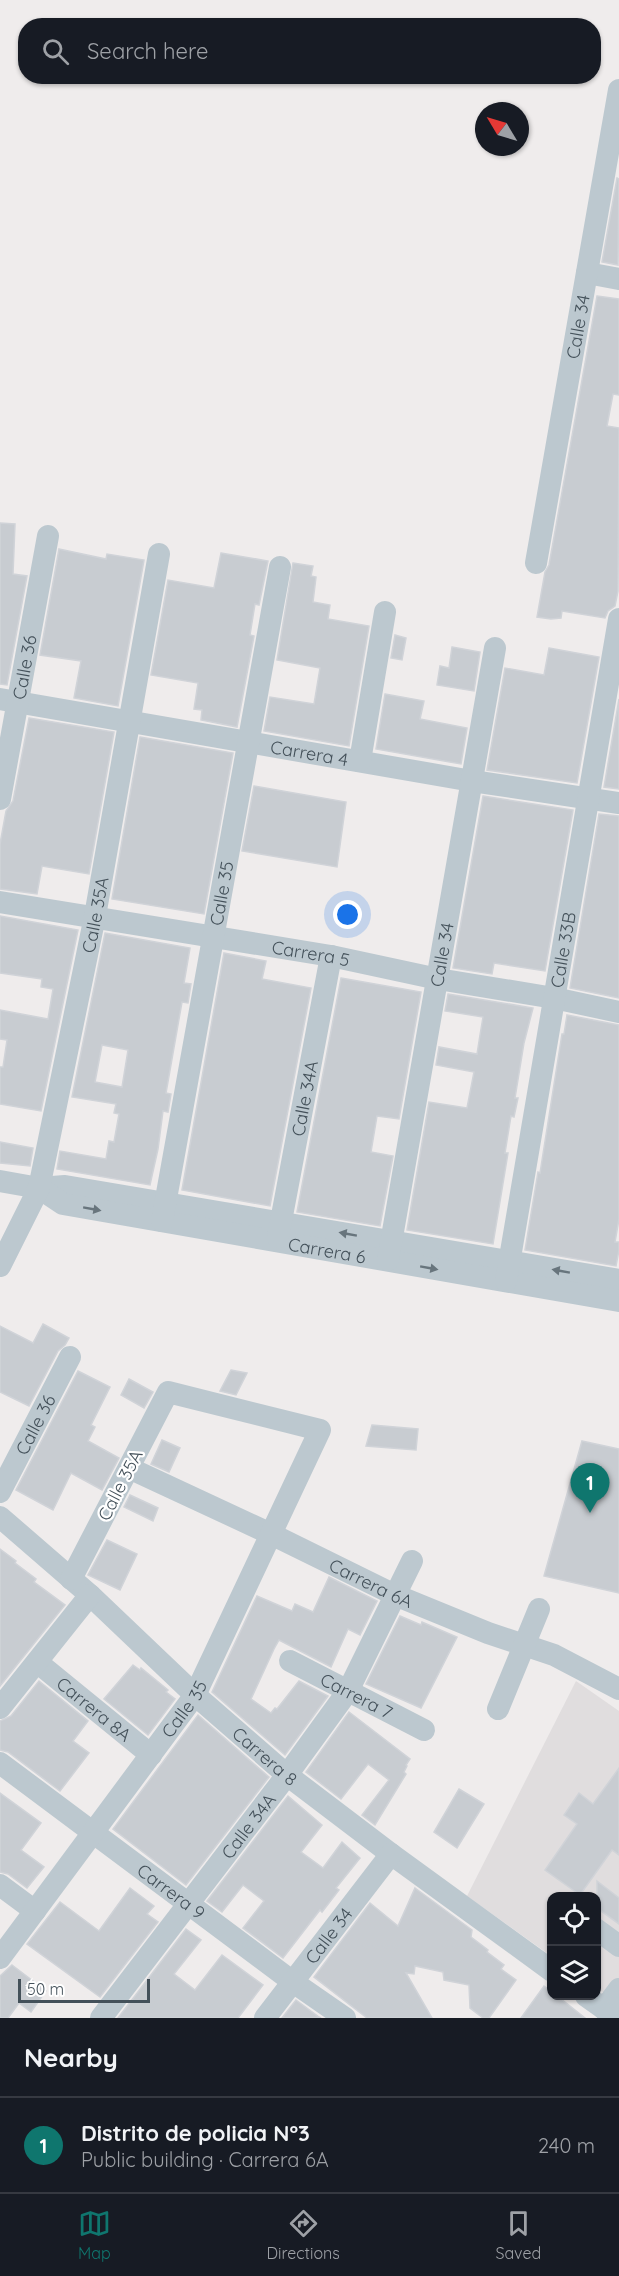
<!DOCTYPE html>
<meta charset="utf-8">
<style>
:root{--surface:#171b24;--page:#20242c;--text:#f1f3f6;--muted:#9ea1a6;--line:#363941;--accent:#0f766e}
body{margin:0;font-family:Quicksand,sans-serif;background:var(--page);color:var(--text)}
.controls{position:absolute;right:18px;bottom:18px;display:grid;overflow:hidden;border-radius:12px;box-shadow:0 2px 4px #0004}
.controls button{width:54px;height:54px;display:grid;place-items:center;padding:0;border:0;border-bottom:2px solid var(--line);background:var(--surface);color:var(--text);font:30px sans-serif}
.compass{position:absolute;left:475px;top:102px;width:54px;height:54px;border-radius:50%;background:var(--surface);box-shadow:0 2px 4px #0004;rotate:308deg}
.scale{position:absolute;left:18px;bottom:15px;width:132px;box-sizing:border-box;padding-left:6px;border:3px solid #44515a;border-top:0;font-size:16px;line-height:21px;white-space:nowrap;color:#44515a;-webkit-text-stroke:4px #fff;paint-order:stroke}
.you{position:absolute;left:348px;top:915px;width:21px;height:21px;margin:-15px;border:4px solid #fff;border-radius:50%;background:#1a73e8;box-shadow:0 0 0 9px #1a73e833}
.badge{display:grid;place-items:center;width:39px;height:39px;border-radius:50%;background:var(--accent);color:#fff;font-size:20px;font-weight:700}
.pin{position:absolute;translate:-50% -50px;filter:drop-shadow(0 2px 3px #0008)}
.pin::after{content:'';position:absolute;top:32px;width:21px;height:18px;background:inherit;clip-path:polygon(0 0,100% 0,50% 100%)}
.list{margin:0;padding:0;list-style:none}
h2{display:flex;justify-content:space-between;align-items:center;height:78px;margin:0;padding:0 24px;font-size:26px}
h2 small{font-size:20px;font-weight:400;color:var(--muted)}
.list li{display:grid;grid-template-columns:39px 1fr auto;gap:18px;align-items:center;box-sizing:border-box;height:96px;padding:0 24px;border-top:2px solid var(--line)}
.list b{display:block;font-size:22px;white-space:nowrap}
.list p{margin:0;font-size:20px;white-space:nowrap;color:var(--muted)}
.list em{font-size:20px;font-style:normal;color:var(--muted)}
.icon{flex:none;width:33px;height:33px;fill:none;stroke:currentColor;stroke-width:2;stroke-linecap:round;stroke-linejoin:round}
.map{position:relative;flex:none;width:619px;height:2018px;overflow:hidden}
.search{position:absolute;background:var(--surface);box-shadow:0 2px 4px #0004;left:18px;right:18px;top:18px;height:66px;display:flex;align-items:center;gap:15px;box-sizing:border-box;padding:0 21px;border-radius:24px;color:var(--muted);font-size:22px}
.sheet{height:174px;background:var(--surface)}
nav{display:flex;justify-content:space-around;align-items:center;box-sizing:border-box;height:84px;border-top:2px solid var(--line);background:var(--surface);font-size:16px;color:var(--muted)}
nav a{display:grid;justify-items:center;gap:3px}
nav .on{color:var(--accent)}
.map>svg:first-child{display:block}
.education{fill:#e0ddde}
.building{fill:#c8ccd1;stroke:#d0d3d8;stroke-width:1.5;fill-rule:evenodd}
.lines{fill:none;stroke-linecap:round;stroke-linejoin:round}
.minor{stroke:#bcc8cf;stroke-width:22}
.oneway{fill:#68757d}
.labels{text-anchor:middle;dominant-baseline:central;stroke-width:4.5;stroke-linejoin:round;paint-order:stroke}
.street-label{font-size:18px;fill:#44515a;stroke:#fff}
</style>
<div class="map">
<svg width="619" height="2018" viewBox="0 0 619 2018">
<rect width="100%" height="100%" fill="#efecec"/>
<path class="education" d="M576,1681L619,1711V2004L597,1988L596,1896H552L551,1956L467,1896Z"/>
<g class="building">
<path d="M617,178L619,179L618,265L602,262Z"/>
<path d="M597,296L619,299V395L613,394L607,426L619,428L618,591L615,606L608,611L605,618L562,611L561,618L551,619L537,617L545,572L549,565Z"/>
<path d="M0,523L15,524L13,574L27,576L7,685L0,684Z"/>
<path d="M59,549L106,559L107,554L144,560L118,706L74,698L81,661L40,655Z"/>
<path d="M221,553L268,561L259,605L255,604L250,635L254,636L237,727L201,720L202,710L194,709L198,683L151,675L168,580L214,588Z"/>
<path d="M293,563L313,566L311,576L316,577L313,602L330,605L328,619L369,626L349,746L264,731L270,697L314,704L320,668L277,660Z"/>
<path d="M395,635L406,638L402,660L391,658Z"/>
<path d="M452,647L480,652L474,691L437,685L440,666L449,668Z"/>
<path d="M549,648L599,657L577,783L487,770L505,668L544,675Z"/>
<path d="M385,694L424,701L420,719L467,728L461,764L376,749Z"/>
<path d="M619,699V789L604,787Z"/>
<path d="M29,718L114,732L89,874L42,866L37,894L0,889V844L6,811L13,801Z"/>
<path d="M140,737L233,753L204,914L112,899Z"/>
<path d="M254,786L346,802L337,867L242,851Z"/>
<path d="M483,796L573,810L545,971L494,963L492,974L453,968Z"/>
<path d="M599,814L619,816V998L570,988Z"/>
<path d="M0,916L78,930L41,1111L0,1104V1067H3L7,1040L0,1039V1010L48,1019L53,989L41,987L42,979L0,973Z"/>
<path d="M105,933L190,948L184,983L191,984L188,1003L182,1002L166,1093L171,1094L168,1112L163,1111L158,1149L150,1185L57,1169L60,1151L106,1159L109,1141L114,1142L119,1114L114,1113L116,1104L72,1097ZM102,1045L128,1050L122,1087L95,1082Z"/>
<path d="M224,953L266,961L262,979L311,988L270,1206L182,1190Z"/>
<path d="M341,978L421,992L399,1119L377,1116L371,1152L393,1156L380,1226L297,1212Z"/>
<path d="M448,994L533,1008L524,1043L515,1098H518L514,1117L511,1116L505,1153H508L493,1244L407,1230L429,1102L467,1108L474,1072L436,1065L439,1047L477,1054L480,1035L483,1017L445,1011Z"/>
<path d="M567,1015L619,1025V1219L615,1242H619V1250L616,1266L525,1250L538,1172L540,1173L562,1034H564Z"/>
<path d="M0,1142L33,1148L30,1166L0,1163Z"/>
<path d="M43,1324L69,1338L65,1345L58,1351L29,1406L0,1392V1326L33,1343Z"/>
<path d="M231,1370L247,1373L236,1395L220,1391Z"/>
<path d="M78,1371L110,1387L91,1425L95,1427L88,1441L119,1458L102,1490L71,1473L53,1510L16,1490Z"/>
<path d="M129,1379L153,1392L144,1408L121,1395Z"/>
<path d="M372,1425L418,1429L416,1450L366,1446Z"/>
<path d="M162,1440L180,1448L169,1472L151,1464Z"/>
<path d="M582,1441L619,1449V1593L544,1576Z"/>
<path d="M130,1495L158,1508L153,1521L124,1507Z"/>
<path d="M107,1540L137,1554L120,1590L88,1575Z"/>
<path d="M0,1549L16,1561L15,1563L36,1579L34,1582L65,1605L0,1686Z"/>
<path d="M329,1577L377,1601L360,1635L348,1629L331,1667L279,1640L274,1649L251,1699L271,1713L275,1708L277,1709L299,1681L328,1696L285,1755L212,1692L257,1596L292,1611L295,1604L313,1612Z"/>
<path d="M400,1616L421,1625L422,1622L457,1637L421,1708L366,1684Z"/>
<path d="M133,1665L140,1670L141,1668L168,1690L166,1692L175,1699L148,1735L104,1699Z"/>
<path d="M39,1681L88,1721L73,1741L89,1753L60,1791L8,1752L0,1750V1721L11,1716Z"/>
<path d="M349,1712L410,1759L406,1765L407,1766L404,1772L406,1774L375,1825L362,1815L389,1780L368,1764L341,1799L306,1772Z"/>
<path d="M198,1715L269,1777L186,1885L113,1829Z"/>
<path d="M619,1768V1855L612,1850L580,1895L545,1870L577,1824L564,1815L579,1793L593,1804Z"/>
<path d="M459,1789L484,1804L457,1848L434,1832Z"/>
<path d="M0,1793L41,1823L21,1850L44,1867L27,1888L8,1874L0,1872Z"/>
<path d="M288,1796L322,1825L301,1852L323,1868L342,1842L360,1858L336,1888L339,1890L322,1912L320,1910L283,1958L243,1928L264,1901L243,1885L222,1912L207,1901Z"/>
<path d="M597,1881L619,1898V1924L597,1908Z"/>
<path d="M130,1888L154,1906L147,1914L158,1922L100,1997L27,1944L60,1902L99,1931Z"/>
<path d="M415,1888L472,1930L471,1937L488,1950L487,1952L504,1965L501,1969L516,1980L489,2018H483L470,2008L469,1985L444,1980L443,1972L415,1966L414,1974L406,1973L432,2018H367L314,1977L370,1903L398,1926Z"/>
<path d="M186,1929L201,1940L174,1974L195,1990L222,1955L263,1985L238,2018H118Z"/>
<path d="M12,1965L46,1991L31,2012L19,2003L8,2018H0V1976Z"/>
<path d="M544,1986L552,1992V1995H556L585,2018H521Z"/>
<path d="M296,2000L319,2017L321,2018H282Z"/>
</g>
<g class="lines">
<g class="minor">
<path d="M587,273L619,279"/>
<path id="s1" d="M536,563L619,90"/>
<path id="s2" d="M0,699L472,781L619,803"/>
<path d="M360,761L385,612"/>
<path id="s3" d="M0,799L48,536"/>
<path id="s4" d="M0,902L331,956L438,979L554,998L619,1012"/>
<path d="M0,1181L39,1188L65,1186L619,1280"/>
<path id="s5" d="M39,1188L63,1204L619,1301"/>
<path id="s6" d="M162,1221L280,567"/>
<path id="s7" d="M278,1237L331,956"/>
<path id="s8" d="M388,1260L495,648"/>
<path id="s9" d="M0,1266L39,1188L95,916L159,554"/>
<path id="s10" d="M506,1281L619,619"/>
<path id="s11" d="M129,1468L271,1534L395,1595L488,1633L554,1655L619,1689"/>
<path id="s12" d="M0,1492L70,1357"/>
<path id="s13" d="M0,1517L90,1595L195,1695L287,1775L391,1854L552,1971"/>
<path id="s14" d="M290,1661L424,1730"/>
<path id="s15" d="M37,1662L151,1755"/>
<path d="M0,1708L90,1595"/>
<path d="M498,1709L539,1609"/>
<path id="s16" d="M0,1763L293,1982L345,2018"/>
<path d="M0,1885L35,1911"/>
<path d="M596,1929L619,1946"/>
<path id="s17" d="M0,1958L195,1695L320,1430L168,1392L71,1579"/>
<path d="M586,1996L617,2018"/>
<path d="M604,2009L619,1989"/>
<path id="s18" d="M101,2018L287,1775L348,1691L412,1561"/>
<path id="s19" d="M265,2018L391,1854"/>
</g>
</g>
<defs><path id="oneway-solid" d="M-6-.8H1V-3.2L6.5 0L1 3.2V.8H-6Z" transform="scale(1.5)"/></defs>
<g class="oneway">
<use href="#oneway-solid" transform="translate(92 1209) rotate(10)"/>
<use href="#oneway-solid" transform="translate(348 1234) rotate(-170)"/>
<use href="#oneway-solid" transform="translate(429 1268) rotate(10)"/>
<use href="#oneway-solid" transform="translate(561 1271) rotate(-170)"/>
</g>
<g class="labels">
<g class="street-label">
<text stroke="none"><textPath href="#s1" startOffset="240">Calle 34</textPath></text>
<text stroke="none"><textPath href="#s3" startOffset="134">Calle 36</textPath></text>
<text stroke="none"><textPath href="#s2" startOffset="314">Carrera 4</textPath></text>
<text stroke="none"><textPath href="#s6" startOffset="333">Calle 35</textPath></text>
<text stroke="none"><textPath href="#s9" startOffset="366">Calle 35A</textPath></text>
<text stroke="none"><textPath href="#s10" startOffset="336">Calle 33B</textPath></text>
<text stroke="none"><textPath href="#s4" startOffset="315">Carrera 5</textPath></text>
<text stroke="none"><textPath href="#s8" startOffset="310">Calle 34</textPath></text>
<text stroke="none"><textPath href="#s7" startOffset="141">Calle 34A</textPath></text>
<text stroke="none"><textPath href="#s5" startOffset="297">Carrera 6</textPath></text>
<text stroke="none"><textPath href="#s12" startOffset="76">Calle 36</textPath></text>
<text transform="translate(120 1485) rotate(-63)">Calle 35A</text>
<text stroke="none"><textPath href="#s11" startOffset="268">Carrera 6A</textPath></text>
<text stroke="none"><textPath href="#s14" startOffset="75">Carrera 7</textPath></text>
<text stroke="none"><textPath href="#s15" startOffset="74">Carrera 8A</textPath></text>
<text stroke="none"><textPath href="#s17" startOffset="310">Calle 35</textPath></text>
<text stroke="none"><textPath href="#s13" startOffset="357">Carrera 8</textPath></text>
<text stroke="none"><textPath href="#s18" startOffset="242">Calle 34A</textPath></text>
<text stroke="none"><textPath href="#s16" startOffset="214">Carrera 9</textPath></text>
<text stroke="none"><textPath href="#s19" startOffset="104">Calle 34</textPath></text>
</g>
</g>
</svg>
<div class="controls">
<button><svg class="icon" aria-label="locate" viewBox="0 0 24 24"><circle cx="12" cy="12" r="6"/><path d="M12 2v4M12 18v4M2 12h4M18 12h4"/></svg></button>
<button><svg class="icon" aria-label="layers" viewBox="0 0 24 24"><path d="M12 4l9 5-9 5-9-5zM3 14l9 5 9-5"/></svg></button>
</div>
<svg class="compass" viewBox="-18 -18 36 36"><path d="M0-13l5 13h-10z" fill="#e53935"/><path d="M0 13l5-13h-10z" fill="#9ea1a6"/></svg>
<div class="scale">50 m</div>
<div class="you"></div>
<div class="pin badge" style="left:590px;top:1513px">1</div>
<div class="search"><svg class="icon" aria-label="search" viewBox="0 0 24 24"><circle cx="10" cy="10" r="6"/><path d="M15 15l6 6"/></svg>Search here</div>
</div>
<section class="sheet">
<h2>Nearby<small></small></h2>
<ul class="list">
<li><span class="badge">1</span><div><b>Distrito de policia N°3</b><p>Public building · Carrera 6A</p></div><em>240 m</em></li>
</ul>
</section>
<nav>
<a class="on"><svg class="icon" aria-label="map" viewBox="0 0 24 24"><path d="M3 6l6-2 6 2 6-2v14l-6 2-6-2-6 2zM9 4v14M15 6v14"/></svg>Map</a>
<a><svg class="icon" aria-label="directions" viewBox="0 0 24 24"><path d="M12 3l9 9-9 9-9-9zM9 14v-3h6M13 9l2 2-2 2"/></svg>Directions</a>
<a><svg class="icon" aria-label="saved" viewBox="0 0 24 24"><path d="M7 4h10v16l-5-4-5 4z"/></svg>Saved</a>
</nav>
